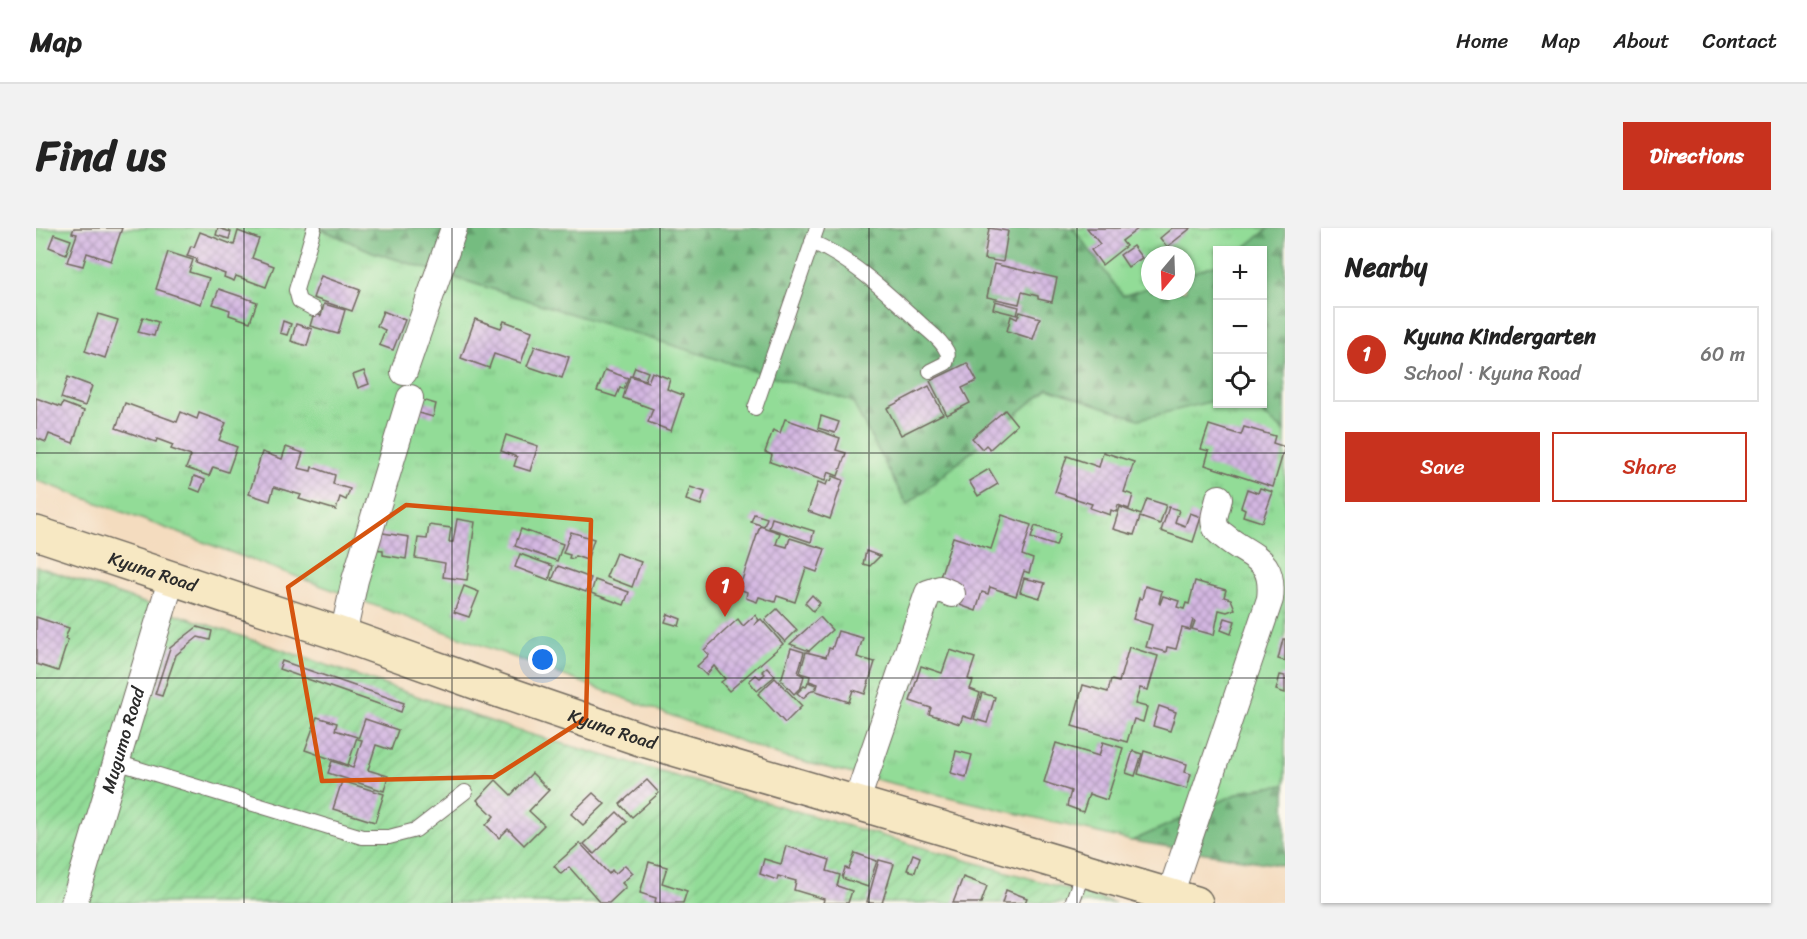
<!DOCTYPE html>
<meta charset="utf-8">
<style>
:root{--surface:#fff;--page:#f2f2f2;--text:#222;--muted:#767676;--line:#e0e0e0;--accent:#c8321e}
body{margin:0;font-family:Sriracha,sans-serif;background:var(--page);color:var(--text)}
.controls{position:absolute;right:18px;top:18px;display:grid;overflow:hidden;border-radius:0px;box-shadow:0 2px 4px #0004}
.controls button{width:54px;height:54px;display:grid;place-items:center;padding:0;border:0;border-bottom:2px solid var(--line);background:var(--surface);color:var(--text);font:30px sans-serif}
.compass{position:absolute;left:1105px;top:18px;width:54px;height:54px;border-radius:50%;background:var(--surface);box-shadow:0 2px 4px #0004;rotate:199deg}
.you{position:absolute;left:507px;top:432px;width:21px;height:21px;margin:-15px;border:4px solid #fff;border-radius:50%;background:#1a73e8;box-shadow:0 0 0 9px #1a73e833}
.badge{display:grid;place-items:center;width:39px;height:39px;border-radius:50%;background:var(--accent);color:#fff;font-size:20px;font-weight:700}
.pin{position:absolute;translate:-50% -50px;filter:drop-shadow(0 2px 3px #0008)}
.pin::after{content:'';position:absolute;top:32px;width:21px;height:18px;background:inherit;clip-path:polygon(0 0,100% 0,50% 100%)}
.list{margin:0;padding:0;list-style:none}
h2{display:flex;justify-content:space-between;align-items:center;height:78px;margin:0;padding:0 24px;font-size:26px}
h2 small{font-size:20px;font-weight:400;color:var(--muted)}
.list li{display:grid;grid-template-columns:39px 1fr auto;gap:18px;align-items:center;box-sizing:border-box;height:96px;margin:0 12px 12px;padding:0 12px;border:2px solid var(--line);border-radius:0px}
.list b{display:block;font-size:22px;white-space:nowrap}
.list p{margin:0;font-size:20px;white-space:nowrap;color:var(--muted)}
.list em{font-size:20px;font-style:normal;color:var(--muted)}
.actions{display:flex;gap:12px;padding:18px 24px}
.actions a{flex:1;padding:14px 0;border:2px solid var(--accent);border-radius:0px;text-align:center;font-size:21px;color:var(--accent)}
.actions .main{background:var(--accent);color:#fff}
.icon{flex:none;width:33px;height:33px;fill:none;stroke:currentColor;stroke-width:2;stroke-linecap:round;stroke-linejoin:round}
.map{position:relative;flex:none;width:1249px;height:675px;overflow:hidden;border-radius:0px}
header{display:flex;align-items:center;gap:36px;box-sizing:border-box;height:84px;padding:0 30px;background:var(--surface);border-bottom:2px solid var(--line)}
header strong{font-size:28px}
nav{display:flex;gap:33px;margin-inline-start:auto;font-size:21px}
.intro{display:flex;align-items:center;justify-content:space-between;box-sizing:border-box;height:144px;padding:0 36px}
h1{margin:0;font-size:42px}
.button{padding:15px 27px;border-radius:0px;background:var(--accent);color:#fff;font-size:21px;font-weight:700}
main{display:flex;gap:36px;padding:0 36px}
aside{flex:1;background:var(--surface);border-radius:0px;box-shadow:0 2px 4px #0004}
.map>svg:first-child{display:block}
.grass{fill:url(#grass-tufts);stroke:#5e8461;stroke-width:1.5}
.forest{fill:url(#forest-firs);stroke:#507456;stroke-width:1.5}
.garden{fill:url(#garden-furrows);stroke:#5e8461;stroke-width:1.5}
.building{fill:url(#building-cross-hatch)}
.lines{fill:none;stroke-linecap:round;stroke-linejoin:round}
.lane-casing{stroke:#71695f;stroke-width:16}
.street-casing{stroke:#71695f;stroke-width:28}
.secondary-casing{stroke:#71695f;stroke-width:36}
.lane{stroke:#fff;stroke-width:14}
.street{stroke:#fff;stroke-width:26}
.secondary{stroke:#f7e8c3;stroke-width:33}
.marked{fill:none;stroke:#d5540f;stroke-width:4.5;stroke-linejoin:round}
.grid{fill:none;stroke:#2b2b2b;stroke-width:1.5;stroke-opacity:0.55}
.labels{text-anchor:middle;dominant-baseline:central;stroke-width:4.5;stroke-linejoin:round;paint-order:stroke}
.street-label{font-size:18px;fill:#2b2b2b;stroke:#fbf7ec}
</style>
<header>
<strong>Map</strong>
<nav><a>Home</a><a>Map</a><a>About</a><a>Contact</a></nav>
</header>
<div class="intro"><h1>Find us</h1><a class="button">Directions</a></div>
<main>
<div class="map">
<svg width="1249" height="675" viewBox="0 0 1249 675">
<defs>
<pattern id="grass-tufts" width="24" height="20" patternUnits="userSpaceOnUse" patternTransform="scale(1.5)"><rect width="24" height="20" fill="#92dc97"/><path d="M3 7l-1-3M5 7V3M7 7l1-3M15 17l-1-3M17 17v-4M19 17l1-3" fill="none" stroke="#7ebd82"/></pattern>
<pattern id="forest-firs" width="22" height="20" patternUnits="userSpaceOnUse" patternTransform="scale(1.5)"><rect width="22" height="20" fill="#75bc80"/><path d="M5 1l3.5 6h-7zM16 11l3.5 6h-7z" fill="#609969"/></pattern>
<pattern id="garden-furrows" width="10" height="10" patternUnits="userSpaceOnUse" patternTransform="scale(1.5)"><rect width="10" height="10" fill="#92dc97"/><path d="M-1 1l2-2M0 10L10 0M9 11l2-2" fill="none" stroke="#7ebd82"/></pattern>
<pattern id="building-cross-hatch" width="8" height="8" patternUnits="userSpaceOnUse" patternTransform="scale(1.5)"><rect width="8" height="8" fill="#d4b7e2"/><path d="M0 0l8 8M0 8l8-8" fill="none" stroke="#ac95b7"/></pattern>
</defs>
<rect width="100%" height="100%" fill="#fbf7ec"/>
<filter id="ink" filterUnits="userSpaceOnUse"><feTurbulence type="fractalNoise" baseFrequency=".0167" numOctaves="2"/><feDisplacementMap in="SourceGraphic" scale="12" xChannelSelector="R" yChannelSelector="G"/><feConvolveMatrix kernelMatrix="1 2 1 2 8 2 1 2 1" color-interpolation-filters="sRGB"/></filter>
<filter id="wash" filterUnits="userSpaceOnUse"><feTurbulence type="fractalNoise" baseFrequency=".008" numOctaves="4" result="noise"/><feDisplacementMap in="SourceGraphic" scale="24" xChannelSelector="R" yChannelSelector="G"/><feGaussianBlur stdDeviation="1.35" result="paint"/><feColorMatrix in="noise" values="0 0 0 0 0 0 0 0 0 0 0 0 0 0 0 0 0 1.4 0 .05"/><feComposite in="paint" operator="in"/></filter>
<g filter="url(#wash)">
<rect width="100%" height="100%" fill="#f4dcbf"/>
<g class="grass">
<path d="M0,0H283L337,24L816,173L871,277L1012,160L1103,191L1181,172L1182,176H1215L1249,204V557L1210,562L1096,613L747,529L0,252Z"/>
<path d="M1037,0H1233L1206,22H1182L1181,36L1150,47V27H1114V59L1087,68Z"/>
</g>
<g class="forest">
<path d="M283,0H1037L1087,68L1114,59V63H1150V47L1181,36V172L1103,191L1012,160L871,277L816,173L337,24Z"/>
<path d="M1233,0H1249V204L1215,176H1226V22H1206Z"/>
<path d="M1249,557V638L1096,613L1210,562Z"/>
</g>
<path class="garden" d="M0,338L483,503L1079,675H0Z"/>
<g id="blocks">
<g class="building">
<path d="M38,0H86L75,33L51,25L47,38L31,34L41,6L36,5Z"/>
<path d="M182,0L195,4L193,11L180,7Z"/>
<path d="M953,0L972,3L967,34L948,31Z"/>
<path d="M1051,0H1103L1086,13L1090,18L1066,37L1055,22L1064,16Z"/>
<path d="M1136,0H1155L1131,19L1124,10Z"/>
<path d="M202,3L223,11L216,30L238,38L230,59L200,48L198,53L188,49L189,46L160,35L161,31L151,28L155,18L158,19L164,4L198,17Z"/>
<path d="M18,6L35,12L30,26L13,19Z"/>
<path d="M1097,18L1106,30L1092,39L1084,27Z"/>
<path d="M132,24L157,32L153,44L173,50L165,76L120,61Z"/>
<path d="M958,36L1021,50L1016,74L1002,71V68L986,64L983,76L951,69Z"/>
<path d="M285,48L324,62L316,83L277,70Z"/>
<path d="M183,61L221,74L214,94L193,87L194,82L177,76Z"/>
<path d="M959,73L983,79L981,87L957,81Z"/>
<path d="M288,76L309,82L302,106L274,98L278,85L285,88Z"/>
<path d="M347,83L369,92L357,122L343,117L349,102L341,98Z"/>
<path d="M984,84L1004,90L997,111L971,103L975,88L981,91Z"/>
<path d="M62,86L82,92L69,130L49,123Z"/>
<path d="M107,89L122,94L118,108L102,104Z"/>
<path d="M439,91L465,100L468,93L496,103L485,135L458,126L453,140L425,130Z"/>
<path d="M247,93L255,96L251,107L244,105Z"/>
<path d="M260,96L276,101L271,118L255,113Z"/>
<path d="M499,118L533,129L526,150L491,138Z"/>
<path d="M931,135L941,153L926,160L934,175L911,187L894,153Z"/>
<path d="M599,139L612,144L609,152L596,147Z"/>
<path d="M569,142L592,150L588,161L584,160L580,169L561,163Z"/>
<path d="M328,143L333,156L322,160L317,147Z"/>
<path d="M616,144L634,151L631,161L647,167L635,203L612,194L617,181L587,170L594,148L612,154Z"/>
<path d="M32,149L56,158L49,178L25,170Z"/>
<path d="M893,158L907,186L865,207L851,180Z"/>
<path d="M0,170L25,179L27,175L48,183L37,215L13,206L10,214L0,210Z"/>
<path d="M386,172L400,176L397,189L383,185Z"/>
<path d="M89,175L141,194L145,184L161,191L163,185L190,195L183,212L201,219L192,244L177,239L173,248L150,240L155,228L135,221L137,217L121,211L120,214L80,200Z"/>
<path d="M969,182L981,197L954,221L950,217L946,221L936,210Z"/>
<path d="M785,188L803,194L799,205L782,200Z"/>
<path d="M749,191L804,210L800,222L810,225L802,248L792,244L789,253L734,234L736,227L729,224L737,202L744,205Z"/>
<path d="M1173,197L1205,207L1208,199L1239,208L1237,215L1249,219L1237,259L1169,237L1173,223L1165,221Z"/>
<path d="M470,207L502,218L494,243L478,238L481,229L465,223Z"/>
<path d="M250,219L267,225L262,240L275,243L276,239L299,247L297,256L314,261L310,272L304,269L300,282L263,271L265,267L238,259L234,273L213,266L226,224L246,231Z"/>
<path d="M1067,224L1098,234L1088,264L1097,267L1093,281L1082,277L1080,284L1075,282L1074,287L1054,280L1056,276L1019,264L1031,228L1063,239Z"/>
<path d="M953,241L962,256L942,268L933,253Z"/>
<path d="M158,248L169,252L164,264L154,260Z"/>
<path d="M797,248L807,252L794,291L772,283L782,254L790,257L792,252L795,253Z"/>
<path d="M654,259L669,264L665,277L650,272Z"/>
<path d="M1224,260L1237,264L1226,294L1207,288L1209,281L1205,279L1211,261L1222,265Z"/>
<path d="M1111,271L1130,277L1124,296L1104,289L1098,307L1077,301L1084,279L1105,287Z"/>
<path d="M1133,279L1143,282L1139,294L1149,298L1154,285L1165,289L1157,314L1125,303Z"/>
<path d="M718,286L731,290L728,298L715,294Z"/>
<path d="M966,287L995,297L986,327L997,331L993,345L988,343L980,368L954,359L952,366L946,364L940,383L918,375L903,352L917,309L955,321Z"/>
<path d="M736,290L778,303L775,314L733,300Z"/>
<path d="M421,291L439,294L431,352L407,349L409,335L379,330L382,310L391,311L393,297L415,300L413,314H417Z"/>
<path d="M724,298L744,305L740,316L751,319L754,310L789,321L781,344L770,340L759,374L741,368L739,374L723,369L721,374L710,370L711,364L703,361Z"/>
<path d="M999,298L1024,306L1020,318L995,310Z"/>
<path d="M485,301L527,316L521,333L479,318Z"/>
<path d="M340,304L373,309L370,331L347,327V322L337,321Z"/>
<path d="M535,304L558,311L551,332L539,328L537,331L533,330L534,327L527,325Z"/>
<path d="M830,323L844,328L834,338L827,336Z"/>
<path d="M580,325L605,334L596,359L570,349Z"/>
<path d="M484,326L517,338L513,352L479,339Z"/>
<path d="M522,338L555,350L550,364L516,352Z"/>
<path d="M988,350L1009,355L1004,370L984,364Z"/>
<path d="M559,352L593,364L588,377L555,365Z"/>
<path d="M1159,353L1190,362L1188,369L1195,371L1199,381L1191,384L1183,382L1178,407L1156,401L1159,393L1157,392L1154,402L1146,400L1140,421L1131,419L1130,424L1110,419L1116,397L1097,391L1103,370L1106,371L1109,358L1126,363L1123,375L1124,376L1127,368L1143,373L1141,379L1148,381L1150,375L1153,376Z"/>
<path d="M428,358L443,364L433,389L418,384Z"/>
<path d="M776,367L784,375L777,383L769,375Z"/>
<path d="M741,381L761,402L749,414L729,392Z"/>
<path d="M632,386L645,391L643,398L629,394Z"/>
<path d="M719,387L723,392L718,397L725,391L747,416L693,463L685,454L689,451L678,438L670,447L661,438L673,427L668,422L702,391L707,398Z"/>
<path d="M0,389L33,400L29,411L32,412L22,443L0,436Z"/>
<path d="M784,389L796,402L773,423L754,416Z"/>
<path d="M1189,390L1199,393L1195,406L1185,402Z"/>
<path d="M161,399L176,403L174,412L162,409L140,427L126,468L119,466L134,420Z"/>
<path d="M802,403L827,410L821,429L839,434L829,466L817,462L813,474L780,463L782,456L773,453L774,448L764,445L770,424L790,429L793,420L796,421Z"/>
<path d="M1247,411H1249V433L1242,431Z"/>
<path d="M1093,419L1122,428L1112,462L1104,460L1099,476L1111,479L1107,494L1098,491L1091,514L1036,498L1047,457L1072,464L1075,452L1083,454Z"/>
<path d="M755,420L768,424L762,445L768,448L765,459L758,466L745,452Z"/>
<path d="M914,422L939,430L932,451L937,453L934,461L944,465L936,491L927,488L924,496L893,486L895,480L874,473L885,438L906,445Z"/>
<path d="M246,433L368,475L365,484L243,441Z"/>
<path d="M731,439L739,448L721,463L713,453L720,447L724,450L729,446L726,443Z"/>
<path d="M1244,447L1249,448V465L1240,462Z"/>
<path d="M739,450L766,478L749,495L722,466Z"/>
<path d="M772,454L780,457L778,462H776L767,470L761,465L768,458L770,459Z"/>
<path d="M946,465L959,469L951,495L938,491Z"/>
<path d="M1123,478L1140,484L1134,503L1117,498Z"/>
<path d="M281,489L301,495L299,502L321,509L312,537L269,522Z"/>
<path d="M329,491L362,502L355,522L340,517L332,542L352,548L348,563L292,545L296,533L317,540L326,512L322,511Z"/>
<path d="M1067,514L1087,520L1071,572L1053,566L1047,584L1031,578L1035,563L1008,554L1020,515L1063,528Z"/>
<path d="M920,523L936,527L930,549L915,545Z"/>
<path d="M1097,523L1106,526L1099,548L1090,545Z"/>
<path d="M1108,523L1151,536L1149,544L1155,546L1151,561L1102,546Z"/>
<path d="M496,545L513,562L493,583L508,597L488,617L472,601L463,610L450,597L458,588L441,572L460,552L475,567Z"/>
<path d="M611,552L623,565L596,589L584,576Z"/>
<path d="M306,553L348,566L339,594L297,581Z"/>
<path d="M557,565L569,576L547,597L535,586Z"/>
<path d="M581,584L591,594L558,626L548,616Z"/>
<path d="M544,615L573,646L576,642L579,646L589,637L597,645L586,655L590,659L573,675H565L533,639L525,646L518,638Z"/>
<path d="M750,618L794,632L791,643L804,647L801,658L816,663L812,675H787L788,671L758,662L760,653L742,648L741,652L724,646L728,631L745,636Z"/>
<path d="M819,625L841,633L832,659L806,650L809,640L813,641Z"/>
<path d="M877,626L884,629L879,644L871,642Z"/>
<path d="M843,632L858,636L846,675H836L831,674Z"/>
<path d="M613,634L631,639L626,655L651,663L647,675H622L619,674L620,670L604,665Z"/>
<path d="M927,649L951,658L945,675H917Z"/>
<path d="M970,662L991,670L989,675H966Z"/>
</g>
</g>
</g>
<g filter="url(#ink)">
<use href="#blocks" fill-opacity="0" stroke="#71695f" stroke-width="1.5"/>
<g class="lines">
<defs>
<g id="lane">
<path d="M776,14C817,32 851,65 884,95C892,103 905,111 910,122C913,126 912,130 910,135L894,143"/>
<path d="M278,81L263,73L260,62L278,0"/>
<path d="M719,180L781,0"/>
<path d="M80,534L326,609H353L380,602L429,564"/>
<path d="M1036,675L1048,641"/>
</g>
<g id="street">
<path d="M368,144L418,0"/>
<path d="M307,407L319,352L374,170"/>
<path d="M820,575L892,365L904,361L916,366"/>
<path d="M1134,667L1234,371C1239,328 1214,330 1188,308C1184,305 1180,302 1179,297C1176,290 1182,278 1183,270"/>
<path id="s1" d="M38,675L136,349"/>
</g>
<g id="secondary">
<path id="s2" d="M0,305L307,407L464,463L604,511L1160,675"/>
</g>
</defs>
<use href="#lane" class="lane-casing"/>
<use href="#street" class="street-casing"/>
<use href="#secondary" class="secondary-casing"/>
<use href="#lane" class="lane"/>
<use href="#street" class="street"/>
<use href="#secondary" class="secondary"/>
</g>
</g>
<path class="marked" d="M370,277L555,292L550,490L458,549L286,553L252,359Z"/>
<path class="grid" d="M208,0V675M416,0V675M624,0V675M833,0V675M1041,0V675M0,225H1249M0,450H1249"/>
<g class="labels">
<g class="street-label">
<text stroke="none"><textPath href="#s2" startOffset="123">Kyuna Road</textPath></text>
<text stroke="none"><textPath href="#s2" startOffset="609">Kyuna Road</textPath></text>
<text stroke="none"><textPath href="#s1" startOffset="170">Mugumo Road</textPath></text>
</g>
</g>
</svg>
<div class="controls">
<button>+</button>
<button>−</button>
<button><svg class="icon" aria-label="locate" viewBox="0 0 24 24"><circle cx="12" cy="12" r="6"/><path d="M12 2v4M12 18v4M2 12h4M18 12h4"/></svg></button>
</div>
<svg class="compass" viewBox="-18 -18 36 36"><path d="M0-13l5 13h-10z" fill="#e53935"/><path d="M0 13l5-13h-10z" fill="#767676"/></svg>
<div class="you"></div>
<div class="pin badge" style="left:689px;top:389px">1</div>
</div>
<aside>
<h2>Nearby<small></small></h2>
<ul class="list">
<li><span class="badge">1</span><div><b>Kyuna Kindergarten</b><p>School · Kyuna Road</p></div><em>60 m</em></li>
</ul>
<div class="actions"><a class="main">Save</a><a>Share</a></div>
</aside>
</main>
